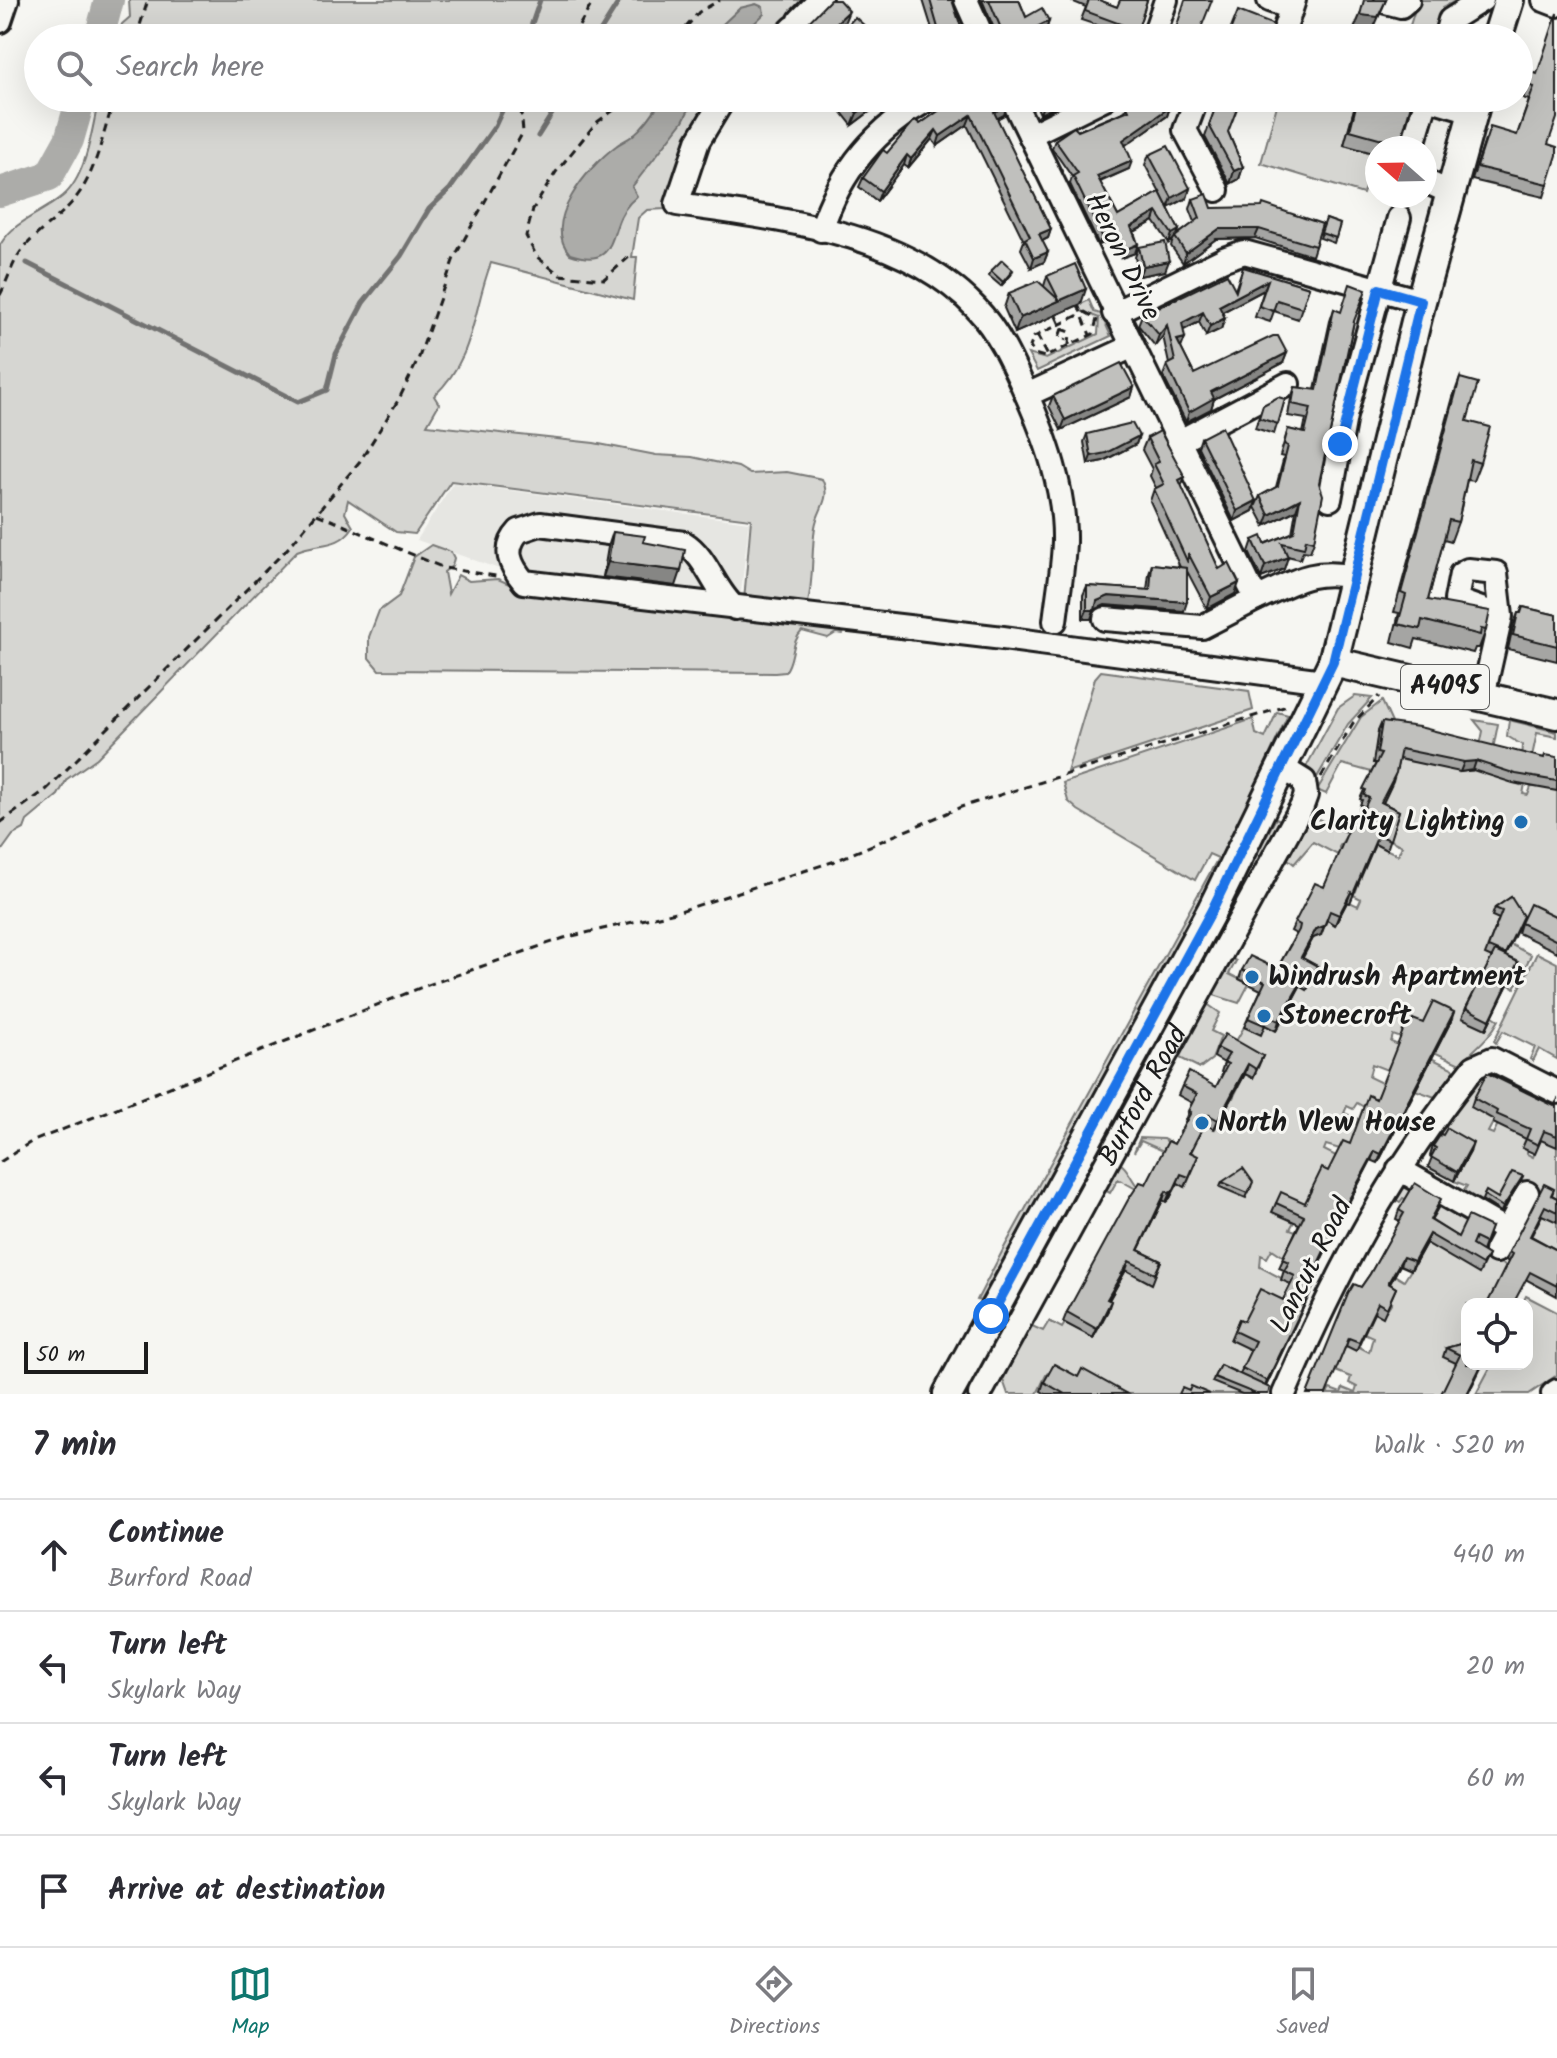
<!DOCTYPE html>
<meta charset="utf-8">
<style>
:root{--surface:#fff;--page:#f2f2f3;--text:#2b2b33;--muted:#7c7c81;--line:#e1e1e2;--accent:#0f766e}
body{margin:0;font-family:Kalam,sans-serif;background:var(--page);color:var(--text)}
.controls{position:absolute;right:24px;bottom:24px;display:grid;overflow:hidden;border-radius:16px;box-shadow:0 8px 32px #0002}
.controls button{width:72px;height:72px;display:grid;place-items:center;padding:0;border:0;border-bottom:2px solid var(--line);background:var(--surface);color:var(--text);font:40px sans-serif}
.compass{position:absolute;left:1365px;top:136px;width:72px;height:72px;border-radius:50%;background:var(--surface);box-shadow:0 8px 32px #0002;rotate:290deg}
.scale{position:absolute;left:24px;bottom:20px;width:124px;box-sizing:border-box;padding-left:8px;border:4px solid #1c1c1c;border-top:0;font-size:22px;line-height:28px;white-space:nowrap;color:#1c1c1c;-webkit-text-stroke:6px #f6f6f2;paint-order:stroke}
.stop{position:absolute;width:24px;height:24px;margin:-18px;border:6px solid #1a73e8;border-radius:50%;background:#fff}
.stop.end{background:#1a73e8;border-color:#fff;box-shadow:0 2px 8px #0008}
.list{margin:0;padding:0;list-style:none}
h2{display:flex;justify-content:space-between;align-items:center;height:104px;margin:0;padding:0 32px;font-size:34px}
h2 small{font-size:26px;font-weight:400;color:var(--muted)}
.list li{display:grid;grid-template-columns:52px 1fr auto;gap:24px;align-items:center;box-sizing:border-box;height:112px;padding:0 32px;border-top:2px solid var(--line)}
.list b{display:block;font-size:30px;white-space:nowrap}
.list p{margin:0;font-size:26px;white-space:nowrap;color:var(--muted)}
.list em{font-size:26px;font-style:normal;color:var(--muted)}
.icon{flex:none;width:44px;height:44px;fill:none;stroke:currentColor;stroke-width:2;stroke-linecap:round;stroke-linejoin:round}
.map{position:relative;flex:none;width:1557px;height:1394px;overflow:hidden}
.search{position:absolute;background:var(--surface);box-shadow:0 8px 32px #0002;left:24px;right:24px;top:24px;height:88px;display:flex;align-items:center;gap:20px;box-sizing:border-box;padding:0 28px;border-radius:44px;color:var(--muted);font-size:30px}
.sheet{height:552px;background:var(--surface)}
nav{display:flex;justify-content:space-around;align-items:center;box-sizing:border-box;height:112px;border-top:2px solid var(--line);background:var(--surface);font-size:22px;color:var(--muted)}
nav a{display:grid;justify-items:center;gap:4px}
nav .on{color:var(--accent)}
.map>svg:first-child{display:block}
.built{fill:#e6e6e2}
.green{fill:#d6d6d2;stroke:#797977;stroke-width:2}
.water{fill:#acaca9;stroke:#727271;stroke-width:2}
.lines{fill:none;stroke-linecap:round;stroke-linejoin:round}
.stream{stroke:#727271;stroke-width:5}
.river{stroke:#acaca9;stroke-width:30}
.minor-casing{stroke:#1c1c1c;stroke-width:28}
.major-casing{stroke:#1c1c1c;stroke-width:34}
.path{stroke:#1c1c1c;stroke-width:3;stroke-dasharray:8 6;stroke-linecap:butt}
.minor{stroke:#f6f6f2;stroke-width:22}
.major{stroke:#f6f6f2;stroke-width:28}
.wall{fill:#a5a5a3;stroke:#1c1c1c;stroke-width:2}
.shaded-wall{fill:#868684;stroke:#1c1c1c;stroke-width:2}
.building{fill:#c0c0bd;stroke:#1c1c1c;stroke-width:2}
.route{stroke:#1a73e8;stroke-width:10}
.poi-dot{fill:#1f6fb2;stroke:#f6f6f2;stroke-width:3}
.labels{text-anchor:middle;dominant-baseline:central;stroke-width:6;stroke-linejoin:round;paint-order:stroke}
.shield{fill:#f6f6f2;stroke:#5d5d5c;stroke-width:2}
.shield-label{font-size:26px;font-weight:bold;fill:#1c1c1c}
.street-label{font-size:28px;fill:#1c1c1c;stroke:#f6f6f2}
.poi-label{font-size:28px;font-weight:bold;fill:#1c1c1c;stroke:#f6f6f2;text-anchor:start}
</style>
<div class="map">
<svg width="1557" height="1394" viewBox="0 0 1557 1394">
<rect width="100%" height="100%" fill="#f6f6f2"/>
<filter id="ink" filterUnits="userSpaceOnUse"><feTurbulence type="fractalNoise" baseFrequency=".0125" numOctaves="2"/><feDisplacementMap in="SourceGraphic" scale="16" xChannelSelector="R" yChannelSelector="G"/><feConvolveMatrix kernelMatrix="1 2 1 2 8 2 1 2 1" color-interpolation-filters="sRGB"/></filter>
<g filter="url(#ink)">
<path class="built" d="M453,483L749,522L740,601L534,575L519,561L505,571L417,540Z"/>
<g class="green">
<path d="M129,0H805L774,38H117L122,24L130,17Z"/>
<path d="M1418,0H1458L1443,7L1432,38H1406Z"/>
<path d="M99,98H714L684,142L682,169L665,209L647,210L638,218L632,257H637L633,300L491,263C472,312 476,356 434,396L439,404L427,425L594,443L656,455L692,457L738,467L750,474L787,472L822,479C832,500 818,508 815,527C811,554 814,580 807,607L744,601L751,519L451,481L415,534L396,532L348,500L345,513L353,527C339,549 319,542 297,551L97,758L67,779L58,795L27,821L24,829L13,835L0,853V245C16,219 40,215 63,196C87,176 92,128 99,98Z"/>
<path d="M1279,98H1357L1344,145L1375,154L1363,194L1261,163Z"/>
<path d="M1089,300L1094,312L1101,314L1111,336L1037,371L1028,354L1046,359L1098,334L1099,318L1081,311L1079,305Z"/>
<path d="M431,545L451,552L454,558L452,566L444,572L448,594L458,575L469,581L498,579L509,584L846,629L843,634L836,633L828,638L802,631C790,643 795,660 785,672L775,673L379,670L369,658V637L379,611L399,596L414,557Z"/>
<path d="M1101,671L1249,691L1253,710L1067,772L1095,678Z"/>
<path d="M1355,696L1372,698L1348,724L1312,786L1306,767L1338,708Z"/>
<path d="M1382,701L1392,723L1387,733L1378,732L1374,763L1395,768L1399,755L1407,757L1414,736L1410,761L1472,771L1475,765L1485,768L1489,756L1474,746L1481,741L1483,731L1474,720L1498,724L1488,774L1520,785L1522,778L1526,779L1523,794L1528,795L1531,787L1547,786L1557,790V938L1554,945L1551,944L1557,930L1553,928L1546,941L1552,925L1527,914L1520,928L1498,922L1487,948L1505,956L1508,943L1531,955L1515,988L1505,983L1514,972L1496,963L1489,976L1485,974L1484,987L1499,995L1485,991L1483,994L1496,1002L1474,994L1469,1004L1473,1007L1467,1020L1486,1029L1490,1014L1499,1020C1489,1039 1475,1048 1460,1064L1436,1053L1437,1042L1451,1021L1430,1011L1416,1039L1408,1033L1404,1039L1393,1035L1391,1042L1410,1050L1408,1056L1402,1053L1399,1059L1404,1062L1402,1067L1391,1062L1387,1070L1372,1064L1369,1077L1392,1088L1384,1103L1377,1101L1374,1107L1380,1111L1378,1115L1357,1103L1353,1109L1347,1106L1344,1113L1358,1119L1356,1124L1364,1128L1367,1124L1371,1126L1359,1152L1352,1142L1343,1150L1326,1145L1324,1150L1336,1156L1335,1161L1346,1160L1332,1188L1325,1181L1321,1188L1314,1186L1312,1192L1317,1194L1315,1199H1326L1314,1224L1305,1219L1307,1214L1300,1211L1290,1229L1307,1235L1293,1263L1272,1249L1267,1258L1261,1255L1260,1267L1281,1278L1295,1277L1284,1300L1271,1296L1267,1303L1256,1299L1253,1307L1275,1317L1264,1340L1239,1329L1235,1335L1250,1342L1247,1348L1258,1351L1250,1367L1244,1365L1241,1372L1246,1375L1244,1380L1238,1379L1234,1387L1243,1394H1086L1078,1390L1083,1380L1079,1378L1073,1387L1047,1373L1037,1394H1008L1003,1380L1030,1325L1043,1331L1049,1321L1062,1328L1065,1323L1094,1337L1108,1311L1096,1304L1104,1306L1111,1293L1086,1279L1113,1290L1123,1275L1100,1260L1124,1270L1161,1203L1118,1179L1110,1193L1100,1188L1115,1160C1131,1167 1131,1186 1146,1193L1150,1188L1170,1198L1178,1183L1186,1186L1195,1165L1141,1141L1134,1152L1140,1138L1163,1139L1190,1153L1205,1124L1215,1129L1221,1116L1212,1112L1217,1103L1198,1093L1200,1089L1189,1083L1192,1078L1233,1098L1245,1074L1253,1078L1259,1065L1238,1055L1239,1052L1228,1046L1231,1041L1235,1043L1244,1027L1260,1034L1265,1025L1276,1030L1282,1018L1275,1014L1279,1004L1267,995L1291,1003L1300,986L1307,989L1314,975L1284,959L1294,939L1308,947L1315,935H1321L1318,927L1323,918L1335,924L1343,909L1321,897L1324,890L1358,906L1361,899L1344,890L1346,886L1356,891L1363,868L1313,842L1294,864L1283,855L1306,813L1348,833L1339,847V852L1365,864L1374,847L1369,841L1398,855L1402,846L1353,821L1361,805L1366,807L1362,817L1390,831L1394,829L1395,820L1378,812L1391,785L1374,777L1375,773L1342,764L1326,794L1317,790L1361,717Z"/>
<path d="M1277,712L1288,715L1200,904L980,1301L977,1300L1005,1246L1218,858L1209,854L1195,880L1078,810L1068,801L1063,783L1253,719L1256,734L1265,738Z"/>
<path d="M1509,720L1557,732V737L1537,733L1531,761L1521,759L1522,745L1507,736Z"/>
<path d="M1276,818L1286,823L1043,1266L1036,1262Z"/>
<path d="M1537,953L1557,963V1059L1539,1049L1533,1061L1530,1059L1535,1047L1503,1031L1496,1043L1494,1041Z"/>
<path d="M1228,956L1236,961L1229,974L1249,984L1239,1003L1207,993Z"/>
<path d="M1203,1001L1220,1013L1211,1031L1221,1036L1212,1059L1200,1068L1174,1055Z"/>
<path d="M1431,1058L1456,1070L1435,1097L1415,1090Z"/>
<path d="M1492,1074L1501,1078L1483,1114L1490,1118L1494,1111L1498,1113L1488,1132L1493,1134L1498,1124L1527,1127V1154L1533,1157L1544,1129L1557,1140V1260L1516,1266L1551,1198L1512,1175L1496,1203L1484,1197L1478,1207L1460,1197L1467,1186L1454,1181L1450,1131L1443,1124L1476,1080Z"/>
<path d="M1405,1182L1483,1225L1472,1246L1507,1267L1495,1304H1467V1350L1443,1394H1327L1330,1389L1341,1393L1343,1388L1355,1393L1357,1387L1349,1383L1351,1377L1335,1371L1348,1341L1369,1352L1373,1337L1357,1330L1367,1300L1386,1311L1392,1302L1381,1298L1394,1275L1404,1281L1414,1265L1407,1261L1401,1266L1415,1241L1422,1248L1426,1243L1407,1200L1403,1198L1400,1202L1393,1198Z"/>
<path d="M1526,1296L1557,1312V1375L1529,1394H1476L1492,1364H1527V1304H1522Z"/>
</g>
<g class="water">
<path d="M756,4L763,7L764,14L739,38H708L740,8Z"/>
<path d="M663,98H695L683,121L632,187L637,196C635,199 631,201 629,204C607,227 621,271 570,254C541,222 588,167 616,146C621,142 627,140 632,136C645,126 654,111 663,98Z"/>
</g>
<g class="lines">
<g class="stream">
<path d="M527,38L540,0"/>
<path d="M596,38L620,0"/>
<path d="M538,136L562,98"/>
<path d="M27,263L298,402L327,390L336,354L363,303L401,256L429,209L450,189L495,126L508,98"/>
</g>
<g class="river">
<path d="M99,38L109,0"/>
<path d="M0,192L49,176L69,140L81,98"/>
</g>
<defs>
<g id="minor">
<path d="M966,0L983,38"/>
<path d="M1269,0L1291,8"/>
<path d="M1544,0L1557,5"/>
<path d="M1386,2L1401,6L1408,0"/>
<path d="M800,20L820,0"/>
<path d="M0,21L7,0"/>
<path d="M1283,34L1294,0"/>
<path d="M783,38L793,28"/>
<path d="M1153,38L1166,0"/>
<path d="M1445,38L1450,20L1482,0"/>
<path d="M724,98L698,141L677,204C777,219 902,230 976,308C998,331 1012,362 1025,391C1046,438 1065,489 1064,542C1063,569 1058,595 1055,621"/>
<path d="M1012,98L1256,599C1294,582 1311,568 1354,577"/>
<path d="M1197,98L1185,130L1217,190"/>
<path d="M1427,98L1472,111"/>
<path d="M1030,135L1105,98"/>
<path d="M1412,148L1427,98"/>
<path d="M1425,181L1449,192"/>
<path d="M821,230C840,171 876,127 931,98"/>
<path d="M1114,313L1224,259L1244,252L1421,301"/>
<path d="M1027,395L1131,347"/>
<path d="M1180,441L1288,384"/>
<path d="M1330,499L1345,416L1399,218"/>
<path d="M735,608C714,590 707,557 684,543L540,524L519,531C502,549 510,565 524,582L1003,638L1323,681"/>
<path d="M1105,619L1202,627L1256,599"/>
<path d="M1483,696L1501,616L1496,573L1468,570L1461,574L1456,600L1501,616"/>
<path d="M1399,1169L1507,1231"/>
<path d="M1496,1251L1527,1193"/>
<path id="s1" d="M980,1394L1302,806L1306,795L1304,781L1283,768"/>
<path d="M1284,1394C1337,1272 1390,1172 1474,1067L1492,1059L1557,1092"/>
<path d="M1553,1394L1557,1391"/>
</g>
<g id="major">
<path d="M1497,38L1509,0"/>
<path d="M1333,662L1557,714"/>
<path d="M948,1394L1212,910L1333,662L1421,301L1477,98"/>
</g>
</defs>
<use href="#minor" class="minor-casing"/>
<use href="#major" class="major-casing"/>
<g class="path">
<path d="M136,38L148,0"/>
<path d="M572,38L594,0"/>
<path d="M677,38L699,12L720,0"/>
<path d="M629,257L604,279L560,275L537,257L526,236L533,209L556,172L596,123L630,98"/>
<path d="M0,295C8,280 12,263 22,250C40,228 64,216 80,192C98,166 104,128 115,98"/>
<path d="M1078,305L1090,335"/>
<path d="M1085,312L1097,319L1093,334L1045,357L1034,354L1030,347L1034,337Z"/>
<path d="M1056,316L1062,329L1070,332L1069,345"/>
<path d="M1062,329L1059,337L1067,340"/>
<path d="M1037,335L1048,356"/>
<path d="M317,514L444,568L496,576"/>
<path d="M1321,777L1353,723L1379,696"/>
<path d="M0,823L47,789L289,547L360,461L399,399L418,360L454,258L523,132L521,110L536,98"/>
<path d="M0,1162L31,1142L425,986L564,938L680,911L835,861L961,807L1287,706"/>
</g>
<use href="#minor" class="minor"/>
<use href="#major" class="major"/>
</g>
<g class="wall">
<path d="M923,0H952L962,30L975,38L933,32Z"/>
<path d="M982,0H1019L1026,17L1049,21L1046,30L1035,36L1036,38H998Z"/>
<path d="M1069,0H1099L1117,7L1147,0L1135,38L1081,20L1086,7Z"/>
<path d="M866,27L864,32L859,38H849L844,33L845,28Z"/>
<path d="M1532,72L1548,144V184L1544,197L1472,180L1485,140L1517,135L1529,100L1523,98Z"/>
<path d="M840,98H888L852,125L837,106Z"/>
<path d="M957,98L1004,115L997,119L1051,229L1048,238L1042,241L1048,252L1044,262L1031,268L1021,249L1024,241L967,125L937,146L932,139L908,168L904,165L877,201L859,187L863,178L887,153L920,124Z"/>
<path d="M1033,98H1056L1053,108L1040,114Z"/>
<path d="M1219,98L1228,132L1243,167L1239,179L1230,184L1205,137Z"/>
<path d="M1357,98H1413L1404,129L1403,148H1377V154L1344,145Z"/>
<path d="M1127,106L1170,107L1167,116L1125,145L1129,169L1100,182L1118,216L1160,192L1179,230L1177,235L1195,222L1190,209L1193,199L1212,208L1322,224L1312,256L1255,238L1216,239L1183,263L1171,246L1173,240L1169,243L1154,221L1134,232L1138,244L1135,253L1121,258L1113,239L1099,245L1070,184L1072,177L1052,148L1055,140L1125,111Z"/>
<path d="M1149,155L1190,188L1187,198L1168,208L1145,165Z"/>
<path d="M1326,219L1340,224L1334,243L1320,238Z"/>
<path d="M1139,247L1165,271L1139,276L1135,257Z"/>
<path d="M1243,267L1309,287L1298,319L1274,311L1270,322L1255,317L1264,290L1222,312L1225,318L1221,329L1206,336L1199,322L1183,330L1181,348L1194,374L1287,353L1283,363L1214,399L1211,409L1186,422L1163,376L1167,365L1169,364L1163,336L1155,346L1138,325L1142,315L1155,309L1235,290Z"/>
<path d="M991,271L1011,275L1001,286L989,276Z"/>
<path d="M1047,276L1081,304L1015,333L1004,308L1009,293L1044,286Z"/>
<path d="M1334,309L1354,321L1319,483L1314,541L1310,552L1303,551L1300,559L1287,556L1284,569L1261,578L1249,552L1253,540L1265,544L1292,533L1296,510L1265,526L1255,507L1260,496L1276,487L1284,457L1280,456L1288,429L1303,433L1306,419L1288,416L1291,398L1295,387L1315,390L1330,321Z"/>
<path d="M1460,378L1467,421L1480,463L1473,481L1467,480L1458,522L1451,541L1444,539L1428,600L1486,630L1479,648H1475L1473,653L1416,639L1413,648L1392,642L1399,613L1394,612L1453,397Z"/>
<path d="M1134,387L1131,397L1061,430L1049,406L1053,396Z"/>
<path d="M1285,399L1274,434L1255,428L1263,405Z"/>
<path d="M1087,434L1139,436L1136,444L1103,461L1088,464L1084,442Z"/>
<path d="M1147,438L1185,477L1181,486L1219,569L1235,594L1207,609L1187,571L1184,611L1105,605L1094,610L1091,619H1083V595L1087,586L1147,590L1149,574L1152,564L1180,567L1150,501L1154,489L1156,488L1150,476L1152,469L1142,450Z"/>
<path d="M1201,438L1256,501L1253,511L1234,521L1198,447Z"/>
<path d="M613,532L643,542L676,586L603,577L608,547Z"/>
<path d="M1523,607L1557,615V661L1508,649L1513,626L1518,613H1520Z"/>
<path d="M1382,722L1544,758L1557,757V791L1513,783L1473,770L1460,772L1399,759L1393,782L1383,803L1399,811L1386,850L1375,844L1350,903L1347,902L1335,925L1327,920L1321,935L1313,938L1302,958L1317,966L1307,990L1300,986L1276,1031L1265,1025L1261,1035L1244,1027L1261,990L1239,979L1242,970L1277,969L1296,934L1291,931L1295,922L1324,887L1365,807L1360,805L1362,800L1360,799L1376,763H1373L1378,731Z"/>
<path d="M1511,897L1520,924L1505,956L1514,972L1486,1029L1462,1018L1466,1008L1492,958L1485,955L1499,919L1492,916L1495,908Z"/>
<path d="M1557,917V952L1518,933L1521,923Z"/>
<path d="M1451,1021L1378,1163L1371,1160L1344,1212L1314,1275V1285L1266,1386L1268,1394H1242L1212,1382L1220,1365L1240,1374L1251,1350L1230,1340L1239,1319L1244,1321L1283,1300L1291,1284L1281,1280L1284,1270L1279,1268L1299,1224L1272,1212L1276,1203H1305L1328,1171L1350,1144L1376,1099L1411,1025Z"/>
<path d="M1217,1048L1263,1056L1253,1078L1245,1074L1214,1129L1205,1124L1191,1152L1195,1165L1185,1187L1178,1183L1170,1198L1166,1202L1163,1200L1138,1250L1161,1261L1152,1284L1126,1270L1109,1300L1108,1310L1093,1338L1063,1322L1067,1312L1146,1184L1174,1144L1186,1121L1185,1120L1192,1103L1178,1095L1182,1086L1216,1087L1223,1073L1221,1072L1224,1063L1214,1057Z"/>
<path d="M1474,1098L1554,1106L1557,1101V1147L1541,1140L1535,1154L1522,1148L1526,1139L1493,1123L1494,1120L1471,1107Z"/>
<path d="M1433,1146L1470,1152L1454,1181L1428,1167L1432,1157L1430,1156Z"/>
<path d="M1521,1181L1501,1212L1482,1200L1484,1195L1498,1198Z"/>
<path d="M1222,1182L1251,1187L1246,1198L1220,1187Z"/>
<path d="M1554,1189L1552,1195L1557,1198V1222L1542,1215L1531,1236L1557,1250V1296L1527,1280L1506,1260L1509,1252Z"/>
<path d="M1438,1208L1431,1220L1458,1237L1491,1227L1482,1251L1488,1255L1479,1274L1426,1243L1411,1270L1400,1265L1390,1284L1396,1288L1383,1317L1374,1312L1356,1351L1346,1346L1361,1287L1370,1274L1400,1221L1396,1219L1399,1210Z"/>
<path d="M1467,1342V1364H1483L1468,1394L1456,1363L1443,1357L1446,1348Z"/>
<path d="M1078,1377L1127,1394H1046L1041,1391L1044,1382Z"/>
</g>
<g class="shaded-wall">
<path d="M1386,0L1372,32L1354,29L1360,15Z"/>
<path d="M849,11L843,26L830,38H820Z"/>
<path d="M1049,21L1046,30L1031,38V30Z"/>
<path d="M876,98H888L852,125L857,113Z"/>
<path d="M1056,99L1053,108L1040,114L1043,105Z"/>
<path d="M1007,105L1004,115L990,122L994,112Z"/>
<path d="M1170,107L1167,116L1120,149L1123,140Z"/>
<path d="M971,115L967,125L937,146L940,136Z"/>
<path d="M936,130L932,139L908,168L911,159Z"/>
<path d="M907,155L904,165L877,201L881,191Z"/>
<path d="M1132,161L1129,169L1094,184L1097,176Z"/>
<path d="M1243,167L1239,179L1230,184L1234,171Z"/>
<path d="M1190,188L1187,198L1168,208L1172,198Z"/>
<path d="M1157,212L1154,221L1128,235L1131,227Z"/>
<path d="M1051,229L1048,238L1036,244L1039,234Z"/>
<path d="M1219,229H1259L1255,238L1216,239L1183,263L1186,253Z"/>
<path d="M1116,230L1113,239L1099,245L1102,236Z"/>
<path d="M1179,230L1176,238L1175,237L1173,240L1169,243L1172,234Z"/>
<path d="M1138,244L1135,253L1121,258L1124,250Z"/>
<path d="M1048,252L1044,262L1031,268L1034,258Z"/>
<path d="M1169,261L1165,271L1139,276L1143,266Z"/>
<path d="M1013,270L1011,275L1001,286L1003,282Z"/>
<path d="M1268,280L1264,290L1215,316L1219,306Z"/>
<path d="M1086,289L1081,304L1015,333L1020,318Z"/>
<path d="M1203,312L1199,322L1178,333L1182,323Z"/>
<path d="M1225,318L1221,329L1206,336L1210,326Z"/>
<path d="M1167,325L1163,336L1155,346L1159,335Z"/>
<path d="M1185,338L1181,348L1177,340Z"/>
<path d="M1287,353L1283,363L1214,399L1211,409L1186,422L1189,412L1211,392Z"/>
<path d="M1134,387L1131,397L1061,430L1065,420Z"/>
<path d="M1139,436L1136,444L1103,461L1088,464L1091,456Z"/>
<path d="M1300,499L1296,510L1265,526L1269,515Z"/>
<path d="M1256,501L1253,511L1234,521L1237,511Z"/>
<path d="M1288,557L1284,569L1261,578L1265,566Z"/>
<path d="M608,562L681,571L676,586L603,577Z"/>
<path d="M1239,583L1235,594L1207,609L1211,597Z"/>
<path d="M1109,596L1187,602L1184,611L1105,605L1094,610L1091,619H1083L1087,610L1097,601Z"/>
<path d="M1476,761L1473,770L1460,772L1464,762Z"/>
<path d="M1351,892L1347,902L1335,925L1339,915Z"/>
<path d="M1324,926L1321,935L1313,938L1298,967L1301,957L1316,929Z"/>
<path d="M1518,962L1514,972L1486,1029L1490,1020Z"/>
<path d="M1304,977L1300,986L1276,1031L1279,1021Z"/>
<path d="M1454,1012L1451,1021L1378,1163L1381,1154Z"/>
<path d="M1248,1064L1245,1074L1214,1129L1218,1120Z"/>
<path d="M1473,1143L1470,1152L1454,1181L1457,1172Z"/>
<path d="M1375,1151L1371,1160L1344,1212L1310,1283L1347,1203Z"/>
<path d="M1181,1174L1170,1198L1166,1202L1170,1193Z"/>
<path d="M1523,1176L1521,1181L1501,1212L1503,1207Z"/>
<path d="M1166,1191L1163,1200L1134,1259L1138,1250Z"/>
<path d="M1429,1234L1426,1243L1411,1270L1414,1261Z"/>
<path d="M1403,1257L1400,1265L1385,1292L1388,1283Z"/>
<path d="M1129,1261L1126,1270L1104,1308L1107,1299Z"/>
<path d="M1318,1276L1314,1285L1264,1390L1267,1381Z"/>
<path d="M1111,1301L1108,1310L1093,1338L1097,1329Z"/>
</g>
<g class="building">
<path d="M830,0H839L849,11L820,38H790L789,37L798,33Z"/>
<path d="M930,0H952L962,30L970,26L975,38H926L938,28Z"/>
<path d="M989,0H1019L1026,17L1042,8L1049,21L1031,30L1036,38H1005Z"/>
<path d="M1089,0H1099L1117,7L1120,0H1147L1135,38H1114L1134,29L1085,11Z"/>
<path d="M1185,0H1212L1197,38H1173Z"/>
<path d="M1364,0H1386L1378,17L1360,15Z"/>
<path d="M1238,11L1274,25L1269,38H1233L1228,36Z"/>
<path d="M1557,13V118L1548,144L1557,147V155L1548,184L1477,167L1490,127L1517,135L1534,87L1528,85L1532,72L1537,74Z"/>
<path d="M855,17L866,27L856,38L845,28Z"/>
<path d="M845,98H876L857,113Z"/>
<path d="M957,98H1004L1007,105L994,112L1051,229L1039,234L1048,252L1034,258L1025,239L1030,236L971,115L940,136L936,130L911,159L907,155L881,191L863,178L883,150L887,153L915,120L920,124Z"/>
<path d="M1040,98H1056V99L1043,105Z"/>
<path d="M1139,98H1164L1170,107L1123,140L1132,161L1097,176L1118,216L1160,192L1179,230L1172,234L1157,212L1131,227L1138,244L1124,250L1116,230L1102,236L1073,176L1078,173L1055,140L1074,127L1078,131L1129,110L1127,106Z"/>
<path d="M1219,98H1241L1228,132L1243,167L1234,171L1209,125Z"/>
<path d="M1358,98H1413L1404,129V145L1350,130Z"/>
<path d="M1168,146L1190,188L1172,198L1149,155Z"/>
<path d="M1207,194L1212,208L1262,207L1263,204L1322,224L1315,246L1259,229H1219L1186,253L1175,237L1200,218L1193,199Z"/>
<path d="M1326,219L1340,224L1336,238L1321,233Z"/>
<path d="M1165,242L1169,261L1143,266L1139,247Z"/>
<path d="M1002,260L1013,270L1003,282L991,271Z"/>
<path d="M1075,264L1086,289L1020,318L1009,293L1038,281L1059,300L1047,276Z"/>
<path d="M1243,267L1309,287L1302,308L1277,300L1273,311L1259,306L1268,280L1219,306L1225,318L1210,326L1203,312L1182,323L1185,338L1177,340L1194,374L1273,336H1278L1287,353L1211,392L1214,398L1189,412L1167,365L1175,361L1167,325L1159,335L1142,315L1151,305L1155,309L1227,274L1236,291Z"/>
<path d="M1350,284L1366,290L1354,321L1319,483L1323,495L1314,541L1306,539L1304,548L1282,543L1288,557L1265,566L1253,540L1262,536L1265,544L1294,532L1300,499L1269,515L1260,496L1278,486L1288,446L1284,444L1288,429L1305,433L1311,408L1292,404L1295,387L1317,390L1334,309L1341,312Z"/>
<path d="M1121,363L1134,387L1065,420L1053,396Z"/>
<path d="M1460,378L1478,383L1467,421L1490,427L1480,463L1471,460L1458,522L1449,520L1428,600L1490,611L1486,630L1481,629L1480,635L1422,620L1420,629L1398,624L1406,595L1401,593Z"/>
<path d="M1278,397L1285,399L1278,424L1259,418L1263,405Z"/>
<path d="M1132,423L1139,436L1106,453L1091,456L1087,434Z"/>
<path d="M1222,427L1256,501L1237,511L1201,438Z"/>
<path d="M1160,431L1185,477L1179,480L1219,569L1229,563L1239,583L1211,597L1188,553V563L1154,489L1164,484L1154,464L1159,462L1147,438Z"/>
<path d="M613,532L645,536L643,542L685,550L681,571L608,562Z"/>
<path d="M1152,564L1187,568V602L1109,596L1097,601L1095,610H1087V586L1150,590Z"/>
<path d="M1523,607L1557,615V646L1513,635L1518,613H1521Z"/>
<path d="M1382,722L1419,727L1544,758L1545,755L1557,757V781L1516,774L1476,761L1464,762L1401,749L1396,773L1381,802L1399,811L1390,840L1378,835L1353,894L1351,892L1339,915L1330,911L1324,926L1316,929L1301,957L1317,966L1311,980L1304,977L1279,1021L1268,1016L1264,1025L1248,1018L1265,982L1242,970L1250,956L1277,969L1299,930L1300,925L1295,922L1315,883L1324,887L1351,824L1356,826L1369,798L1364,795L1366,790L1363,789L1381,754L1377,753Z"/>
<path d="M1511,897L1523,916L1505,954L1488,947L1502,911L1495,908Z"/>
<path d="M1530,904L1557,917V941L1521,923Z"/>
<path d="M1495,951L1518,962L1490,1020L1466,1008Z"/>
<path d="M1433,1002L1454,1012L1381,1154L1375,1151L1347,1203L1313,1274L1318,1276L1267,1381L1242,1368L1255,1341L1234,1331L1239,1319L1244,1321L1260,1289L1283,1300L1295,1276L1284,1271L1289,1262L1282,1259L1304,1216L1276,1203L1281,1192L1305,1203L1322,1168L1328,1171L1343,1141L1350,1144L1368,1095L1376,1099L1406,1023L1411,1025L1413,1019L1423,1023Z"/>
<path d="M1225,1034L1263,1056L1256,1069L1248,1064L1218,1120L1209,1115L1190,1152L1198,1156L1189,1177L1181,1174L1174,1189L1170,1193L1166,1191L1138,1250L1161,1261L1155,1274L1129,1261L1107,1299L1111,1301L1097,1329L1067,1312L1128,1200L1140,1182L1146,1184L1168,1141L1174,1144L1191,1112L1188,1111L1197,1094L1182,1086L1189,1072L1216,1087L1228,1064L1224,1062L1229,1054L1217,1048Z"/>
<path d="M1487,1073L1554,1106L1557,1101V1136L1544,1131L1538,1145L1526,1139L1530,1129L1496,1114L1497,1111L1474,1098Z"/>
<path d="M1447,1128L1473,1143L1457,1172L1431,1157L1436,1148L1433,1146L1441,1134L1443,1135Z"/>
<path d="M1243,1168L1253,1182L1248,1193L1222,1182Z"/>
<path d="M1512,1172L1523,1176L1503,1207L1484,1195L1486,1191L1498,1198Z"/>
<path d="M1415,1183L1441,1199L1430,1220L1458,1237L1468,1216L1491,1227L1485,1243L1475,1238L1472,1245L1488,1255L1482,1265L1429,1234L1414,1261L1403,1257L1388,1283L1396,1288L1387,1308L1378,1303L1359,1342L1349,1338L1326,1394H1307L1348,1294L1354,1284L1361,1287L1370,1274L1404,1213L1399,1210Z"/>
<path d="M1544,1184L1554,1189L1551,1195L1557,1198V1212L1545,1206L1530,1236L1557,1250V1286L1530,1272L1513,1304H1487L1512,1254L1509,1252Z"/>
<path d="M1467,1342V1364H1482L1467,1394H1441L1460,1355L1446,1348Z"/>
<path d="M1054,1364L1078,1377L1082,1369L1127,1394H1065L1044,1382Z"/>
<path d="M1220,1365L1270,1388L1268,1394H1256L1214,1377Z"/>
<path d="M1191,1386L1210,1394H1179L1182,1388L1189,1391Z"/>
</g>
</g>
<g class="lines" filter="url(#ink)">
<path class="route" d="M991,1316L1212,910L1333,662L1421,301L1379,289L1340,444"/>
</g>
<g class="poi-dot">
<circle cx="1521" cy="822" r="8"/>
<circle cx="1252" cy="977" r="8"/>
<circle cx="1264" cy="1016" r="8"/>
<circle cx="1202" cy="1123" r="8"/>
</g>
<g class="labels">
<rect class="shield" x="1401" y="665" width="88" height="44" rx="6"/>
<g class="shield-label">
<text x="1445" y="687">A4095</text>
</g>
<g class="street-label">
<text transform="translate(1122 257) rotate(64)">Heron Drive</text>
<text stroke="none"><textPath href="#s1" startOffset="340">Burford Road</textPath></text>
<text transform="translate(1312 1266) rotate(-63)">Lancut Road</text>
</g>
<g class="poi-label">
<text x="1505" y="822" text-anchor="end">Clarity Lighting</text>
<text x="1268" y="977">Windrush Apartment</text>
<text x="1280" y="1016">Stonecroft</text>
<text x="1218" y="1123">North Vlew House</text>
</g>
</g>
</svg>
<div class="controls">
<button><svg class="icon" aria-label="locate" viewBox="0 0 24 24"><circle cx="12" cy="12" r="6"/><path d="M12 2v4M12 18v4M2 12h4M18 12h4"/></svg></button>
</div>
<svg class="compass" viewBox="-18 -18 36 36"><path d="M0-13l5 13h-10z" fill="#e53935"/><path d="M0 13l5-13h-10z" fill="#7c7c81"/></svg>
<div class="scale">50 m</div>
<div class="stop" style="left:991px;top:1316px"></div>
<div class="stop end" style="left:1340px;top:444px"></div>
<div class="search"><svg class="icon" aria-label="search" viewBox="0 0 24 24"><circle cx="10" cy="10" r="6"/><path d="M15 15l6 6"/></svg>Search here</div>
</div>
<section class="sheet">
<h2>7 min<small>Walk · 520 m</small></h2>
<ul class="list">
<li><svg class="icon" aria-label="ahead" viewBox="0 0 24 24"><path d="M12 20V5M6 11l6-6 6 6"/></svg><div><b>Continue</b><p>Burford Road</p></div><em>440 m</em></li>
<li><svg class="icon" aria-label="left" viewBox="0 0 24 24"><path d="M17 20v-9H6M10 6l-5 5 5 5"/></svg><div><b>Turn left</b><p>Skylark Way</p></div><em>20 m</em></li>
<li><svg class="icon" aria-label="left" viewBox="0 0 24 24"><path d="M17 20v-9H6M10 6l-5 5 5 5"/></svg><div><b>Turn left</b><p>Skylark Way</p></div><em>60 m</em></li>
<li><svg class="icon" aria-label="arrive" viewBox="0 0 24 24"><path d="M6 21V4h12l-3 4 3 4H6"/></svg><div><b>Arrive at destination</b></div></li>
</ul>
</section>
<nav>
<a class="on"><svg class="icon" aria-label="map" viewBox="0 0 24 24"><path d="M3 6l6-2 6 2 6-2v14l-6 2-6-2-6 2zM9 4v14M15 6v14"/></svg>Map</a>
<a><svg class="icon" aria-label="directions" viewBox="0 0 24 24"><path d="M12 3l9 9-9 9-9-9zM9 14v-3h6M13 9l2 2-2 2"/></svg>Directions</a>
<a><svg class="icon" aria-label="saved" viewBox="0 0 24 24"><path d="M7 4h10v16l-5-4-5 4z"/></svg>Saved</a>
</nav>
